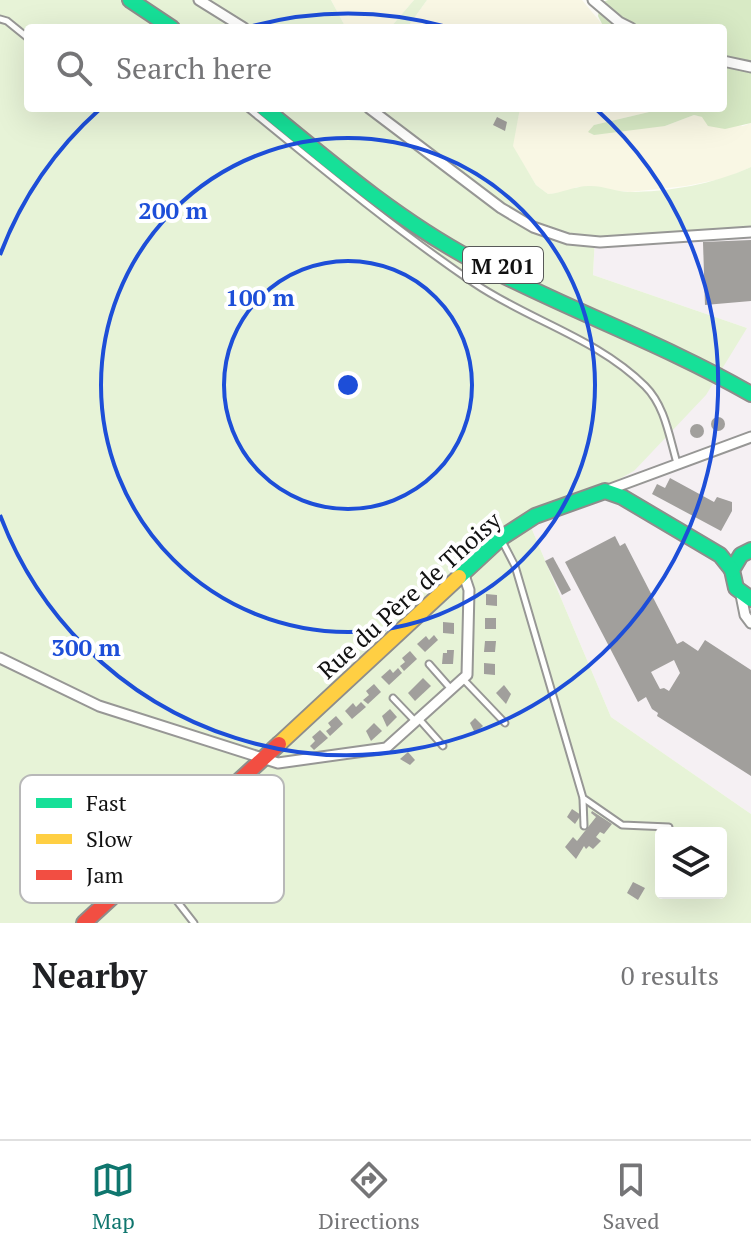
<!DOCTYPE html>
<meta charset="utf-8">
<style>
:root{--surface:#fff;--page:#f6f6f6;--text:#202124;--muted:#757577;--line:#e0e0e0;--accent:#0f766e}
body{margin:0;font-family:"PT Serif",serif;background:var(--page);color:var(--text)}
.controls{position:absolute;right:24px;bottom:24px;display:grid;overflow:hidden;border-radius:8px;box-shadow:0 8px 32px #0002}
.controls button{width:72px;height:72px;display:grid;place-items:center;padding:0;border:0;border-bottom:2px solid var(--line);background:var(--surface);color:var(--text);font:40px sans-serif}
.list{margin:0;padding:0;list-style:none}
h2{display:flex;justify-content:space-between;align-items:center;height:104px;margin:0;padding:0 32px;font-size:34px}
h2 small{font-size:26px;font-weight:400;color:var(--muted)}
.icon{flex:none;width:44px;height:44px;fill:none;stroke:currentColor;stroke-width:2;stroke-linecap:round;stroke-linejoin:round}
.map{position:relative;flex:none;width:751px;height:923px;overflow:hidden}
.search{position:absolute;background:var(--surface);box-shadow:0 8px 32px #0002;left:24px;right:24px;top:24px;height:88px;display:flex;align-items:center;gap:20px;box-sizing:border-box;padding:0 28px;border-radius:8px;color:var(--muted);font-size:30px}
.sheet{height:216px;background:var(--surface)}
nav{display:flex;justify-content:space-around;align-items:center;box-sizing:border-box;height:112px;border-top:2px solid var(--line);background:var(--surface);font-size:22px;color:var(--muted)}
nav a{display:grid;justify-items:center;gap:4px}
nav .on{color:var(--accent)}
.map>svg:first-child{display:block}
.industrial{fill:#f5f0f3}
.farmland{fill:#f9f7e4}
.green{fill:#e7f3d7;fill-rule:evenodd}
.forest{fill:#d8eac5}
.building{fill:#a19f9c;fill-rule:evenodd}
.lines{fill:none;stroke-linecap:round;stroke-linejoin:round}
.lane-casing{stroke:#979795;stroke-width:9}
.street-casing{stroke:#979795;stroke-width:13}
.fast-casing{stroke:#8e8d8b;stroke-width:18}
.slow-casing{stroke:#8e8d8b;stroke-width:18}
.jam-casing{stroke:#8e8d8b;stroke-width:18}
.lane{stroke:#fffffe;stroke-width:5}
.street{stroke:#fffffe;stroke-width:9}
.fast{stroke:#16e098;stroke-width:14}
.slow{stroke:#ffcf43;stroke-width:14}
.jam{stroke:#f24e42;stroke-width:14}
.ring{fill:none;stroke:#1d4ed8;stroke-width:4}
.labels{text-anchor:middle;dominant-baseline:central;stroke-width:8;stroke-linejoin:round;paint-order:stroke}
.shield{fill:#fff;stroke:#585858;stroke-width:2}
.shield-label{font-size:22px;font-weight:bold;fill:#111}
.street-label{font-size:24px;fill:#111;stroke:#fff}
.key{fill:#fff;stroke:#b8b8b8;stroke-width:2}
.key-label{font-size:22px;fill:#111}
.centre{fill:#1d4ed8;stroke:#fff;stroke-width:4}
.ring-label{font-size:24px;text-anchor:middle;font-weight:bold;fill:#1d4ed8;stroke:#fff;stroke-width:8;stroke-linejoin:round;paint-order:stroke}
</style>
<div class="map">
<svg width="751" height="923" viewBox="0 0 751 923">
<rect width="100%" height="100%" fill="#fdfcf7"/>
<path class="industrial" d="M751,227V814L611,717L531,527L634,471L747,328L593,275L595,237Z"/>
<g class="farmland">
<path d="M331,0H414L390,28H346Z"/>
<path d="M427,0H582L602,24L600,28H407Z"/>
<path d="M520,108H666L594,125L665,126L694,115L743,126L751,123V167L726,178L686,186L630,192L577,187L562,193L548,194L536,185L512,146Z"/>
</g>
<g class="green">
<path d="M0,0H331L346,28H28V108H520L513,146L536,185L548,194C563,193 576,185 591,186C603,186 615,191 628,192C669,192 714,184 751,167V227L595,237L593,275L747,328L706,395L634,471L531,527L611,717L751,814V923H0ZM661,833H721V893H661Z"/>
<path d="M414,0H427L407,28H390Z"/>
</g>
<path class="forest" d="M608,0H751V123L725,129L708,126L702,117L694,115L665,126L594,135L588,132L594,125L666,108H723V28H600L602,24L598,16L600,3Z"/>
<g class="building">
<path d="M497,117L507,122L505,131L493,125Z"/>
<path d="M751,240V301L705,305L703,242Z"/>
<circle cx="718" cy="424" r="7"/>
<circle cx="697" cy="431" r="7"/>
<path d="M670,478L714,502L717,497L732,502V511L721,531L652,494L657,484L665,488Z"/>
<path d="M615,536L620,546L625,543L677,644L683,641L698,651L705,640L751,670V776L657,716L658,713L652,709L646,697L638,702L565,562ZM674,660L680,673L669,691L664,688L660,689L651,672Z"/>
<path d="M553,557L571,590L562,595L545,561Z"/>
<path d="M486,594L497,595V606L486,605Z"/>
<rect x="485" y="618" width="11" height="11"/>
<path d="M443,622L454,623V634L443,633Z"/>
<path d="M434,635L438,640L425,652L417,644L426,636L429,640Z"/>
<path d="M485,641H496L495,652H484Z"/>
<path d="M447,650H454L453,664H442L443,653H447Z"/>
<path d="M410,651L417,659L404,671L400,666L405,662L402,658Z"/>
<path d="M484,663L495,664V675L484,674Z"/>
<path d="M398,668L402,673L389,685L381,677L390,669L393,673Z"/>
<path d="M423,678L431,686L415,701L408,693Z"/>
<path d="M374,684L381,692L368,704L363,700L369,695L366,691Z"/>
<path d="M504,685L511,694L506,704L496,693Z"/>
<path d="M361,702L366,707L352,719L345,711L353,703L356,707Z"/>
<path d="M390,709L397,717L387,727L382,716Z"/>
<path d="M336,716L343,724L330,736L326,731L331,727L328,723Z"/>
<path d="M475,718L483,726L475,733L470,723Z"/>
<path d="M374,723L382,731L371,741L366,731Z"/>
<path d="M320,730L328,738L314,750L310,746L315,741L312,737Z"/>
<path d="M408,752L415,760L410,765L400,759Z"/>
<path d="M572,809L581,815L575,824L567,817Z"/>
<path d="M592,811L612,824L604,834L600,832L596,837L601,841L593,849L589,846L586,849L584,846L576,859L565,847L573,837L577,841L596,817L591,813Z"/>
<path d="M633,882L645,888L638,900L627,893Z"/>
</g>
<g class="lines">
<defs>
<g id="lane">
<path d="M0,19L7,21L28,38"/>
<path d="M248,108C320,167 396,230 474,283C528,320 597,338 645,386C665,406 669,436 677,463"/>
<path d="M501,539L515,566L583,798L622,825L669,827"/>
<path d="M429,664L451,689"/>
<path d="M464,680L505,723"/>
<path d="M393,698L415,721"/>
<path d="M419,719L443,746"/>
<path d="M583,799L584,826"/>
<path d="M164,856L166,887L194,923"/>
</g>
<g id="street">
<path d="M199,0L244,28"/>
<path d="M593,0L619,22L631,28"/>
<path d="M723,61L751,67"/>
<path d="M369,108L501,208L533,227L568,239L600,242L751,232"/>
<path d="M605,491L751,437"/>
<path d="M741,595L745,615L751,623"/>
<path d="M0,658L99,706L278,763L386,748L467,675L469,590L463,572"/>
</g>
<g id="fast">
<path d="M130,0L172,28"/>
<path d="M264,108C330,162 395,218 471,259C562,308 661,342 751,394"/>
<path d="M751,550L741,555L732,570L736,588L751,599"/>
<path d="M459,577L501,538L535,516L605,491L622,497L720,555L732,570"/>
</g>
<path id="slow" d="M279,744L459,577"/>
<path id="jam" d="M84,923L279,744"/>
</defs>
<use href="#lane" class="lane-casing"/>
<use href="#street" class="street-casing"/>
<use href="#fast" class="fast-casing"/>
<use href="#slow" class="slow-casing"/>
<use href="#jam" class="jam-casing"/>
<use href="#lane" class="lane"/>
<use href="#street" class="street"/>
<use href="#fast" class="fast"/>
<use href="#slow" class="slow"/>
<use href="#jam" class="jam"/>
</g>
<g class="ring">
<circle cx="348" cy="385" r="124"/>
<circle cx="348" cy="385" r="247"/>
<path d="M0 255A371 371 0 0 1 100 109M249 27A371 371 0 0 1 447 27M596 109A371 371 0 1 1 0 515"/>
</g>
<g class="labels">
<rect class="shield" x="463" y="247" width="80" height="36" rx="6"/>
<g class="shield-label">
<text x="503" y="265">M 201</text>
</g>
<g class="street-label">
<text transform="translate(409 595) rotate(-42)">Rue du Père de Thoisy</text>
</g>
</g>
<rect x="20" y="775" width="264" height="128" rx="12" class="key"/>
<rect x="36" y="798" width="36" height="10" fill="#16e098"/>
<rect x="36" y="834" width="36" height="10" fill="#ffcf43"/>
<rect x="36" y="870" width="36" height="10" fill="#f24e42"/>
<g class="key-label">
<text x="86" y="811">Fast</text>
<text x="86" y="847">Slow</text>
<text x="86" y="883">Jam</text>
</g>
<circle cx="348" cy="385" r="12" class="centre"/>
<g class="ring-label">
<text x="173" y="219">200 m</text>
<text x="260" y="306">100 m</text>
<text x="86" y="656">300 m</text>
</g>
</svg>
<div class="controls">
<button><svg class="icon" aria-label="layers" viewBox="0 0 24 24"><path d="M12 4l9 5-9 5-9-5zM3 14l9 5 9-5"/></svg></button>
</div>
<div class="search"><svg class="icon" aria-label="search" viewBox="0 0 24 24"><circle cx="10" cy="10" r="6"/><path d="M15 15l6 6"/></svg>Search here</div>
</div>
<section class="sheet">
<h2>Nearby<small>0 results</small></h2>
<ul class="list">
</ul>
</section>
<nav>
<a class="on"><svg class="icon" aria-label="map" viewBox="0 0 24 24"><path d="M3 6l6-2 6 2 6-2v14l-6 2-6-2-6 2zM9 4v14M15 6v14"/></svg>Map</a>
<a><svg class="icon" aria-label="directions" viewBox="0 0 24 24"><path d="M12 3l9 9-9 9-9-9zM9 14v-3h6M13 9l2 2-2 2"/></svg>Directions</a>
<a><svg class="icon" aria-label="saved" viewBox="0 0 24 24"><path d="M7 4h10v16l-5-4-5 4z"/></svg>Saved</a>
</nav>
